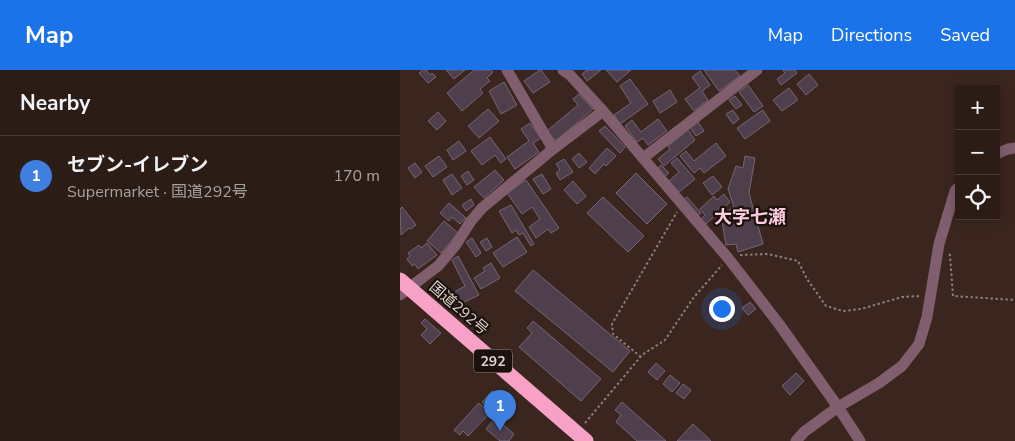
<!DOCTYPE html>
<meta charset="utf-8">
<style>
:root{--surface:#2c1c16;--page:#382923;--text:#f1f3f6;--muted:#a6a1a1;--line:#483a35;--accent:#1a73e8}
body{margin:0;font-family:"Nunito Sans","Noto Sans JP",sans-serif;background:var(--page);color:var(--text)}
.controls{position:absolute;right:15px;top:15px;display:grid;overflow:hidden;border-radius:0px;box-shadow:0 2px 12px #0003}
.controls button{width:45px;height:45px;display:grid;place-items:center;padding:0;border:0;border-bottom:1px solid var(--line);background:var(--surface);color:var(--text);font:25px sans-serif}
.you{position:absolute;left:321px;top:238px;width:18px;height:18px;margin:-12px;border:4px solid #fff;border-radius:50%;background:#1a73e8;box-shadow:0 0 0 8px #1a73e833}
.badge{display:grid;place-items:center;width:32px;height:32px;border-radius:50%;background:var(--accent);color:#fff;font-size:16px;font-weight:700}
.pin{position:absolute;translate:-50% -41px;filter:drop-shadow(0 1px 2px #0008)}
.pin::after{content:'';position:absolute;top:26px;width:18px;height:15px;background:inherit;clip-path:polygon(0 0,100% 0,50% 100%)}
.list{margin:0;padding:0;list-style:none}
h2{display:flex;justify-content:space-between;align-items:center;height:65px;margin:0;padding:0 20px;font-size:21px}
h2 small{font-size:16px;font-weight:400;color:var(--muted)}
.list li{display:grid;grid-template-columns:32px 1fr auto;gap:15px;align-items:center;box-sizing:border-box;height:80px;padding:0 20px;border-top:1px solid var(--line)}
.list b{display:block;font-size:19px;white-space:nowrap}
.list p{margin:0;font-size:16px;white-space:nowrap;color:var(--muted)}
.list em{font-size:16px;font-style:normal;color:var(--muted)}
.icon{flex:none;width:28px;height:28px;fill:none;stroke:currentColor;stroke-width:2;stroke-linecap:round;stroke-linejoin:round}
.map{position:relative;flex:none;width:615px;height:371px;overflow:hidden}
header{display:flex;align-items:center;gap:30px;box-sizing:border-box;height:70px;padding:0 25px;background:var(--accent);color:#fff}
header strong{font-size:24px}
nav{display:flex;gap:28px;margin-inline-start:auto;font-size:18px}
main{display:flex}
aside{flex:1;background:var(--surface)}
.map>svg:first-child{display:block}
.building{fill:#4f3e4c;stroke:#776575}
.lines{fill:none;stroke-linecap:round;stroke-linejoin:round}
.path{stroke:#8d7d76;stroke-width:2;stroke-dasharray:2.5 2.5;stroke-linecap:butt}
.minor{stroke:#815e6d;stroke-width:11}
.highway{stroke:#f8a1c7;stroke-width:15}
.labels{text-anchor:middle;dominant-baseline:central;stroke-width:4.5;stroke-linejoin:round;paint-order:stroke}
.shield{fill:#1b120e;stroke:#a49792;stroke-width:1}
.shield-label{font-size:14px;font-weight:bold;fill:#ded0cb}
.street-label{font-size:15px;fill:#ded0cb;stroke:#1b120e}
.quarter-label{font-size:18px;font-weight:bold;fill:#ffcde0;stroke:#1b120e}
</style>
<header>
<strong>Map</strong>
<nav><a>Map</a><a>Directions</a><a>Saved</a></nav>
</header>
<main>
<aside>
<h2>Nearby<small></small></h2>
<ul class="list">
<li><span class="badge" style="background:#3f7fe0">1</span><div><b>セブン-イレブン</b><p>Supermarket · 国道292号</p></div><em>170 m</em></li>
</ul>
</aside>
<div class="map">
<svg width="615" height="371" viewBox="0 0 615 371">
<rect width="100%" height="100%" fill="#3a261e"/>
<g class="building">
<path d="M23,0H26L30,5L32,3L36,7L28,13L19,3Z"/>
<path d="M46,0H65L54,9Z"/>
<path d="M74,0H91L93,2L87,8L90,11L80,19L83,23L62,41L47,23Z"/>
<path d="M140,0H141L150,12L133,23L124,11Z"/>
<path d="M187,0H201L187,11L182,4Z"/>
<path d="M206,0H231L217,12Z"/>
<path d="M304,0H335L340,6L319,21Z"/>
<path d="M383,0H395L397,3L381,15L377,9L385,3Z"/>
<path d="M300,1L310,15L302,21L308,30L294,41L285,29L300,18L292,7Z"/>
<path d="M409,4L418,15L406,25L397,14Z"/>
<path d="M230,9L248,34L220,54L214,45L231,33L220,16Z"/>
<path d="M104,12L117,35L101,44L89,21Z"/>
<path d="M348,15L363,36L354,42L339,22Z"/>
<path d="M389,18L398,30L382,41L373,30Z"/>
<path d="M270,20L277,32L260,43L253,31Z"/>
<path d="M179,24L193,39L156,71L147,61L178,35L173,29Z"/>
<path d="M335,26L342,35L336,39L329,30Z"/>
<path d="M88,39L99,51L79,68L68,56Z"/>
<path d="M333,40L339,49L333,54L326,44Z"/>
<path d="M363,40L370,51L345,69L337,58Z"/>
<path d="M38,42L46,51L37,60L28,51Z"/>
<path d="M258,49L267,61L248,75L243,68L237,72L225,56L232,50L241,62Z"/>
<path d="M298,52L304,61L296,66L290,58Z"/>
<path d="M130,53L141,68L133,73L139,82L115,99L107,87L129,71L121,59Z"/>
<path d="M205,56L225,77L220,83L199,61Z"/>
<path d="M288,60L295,70L264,96L258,89L270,79L268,76Z"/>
<path d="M90,67L106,89L101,93L95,85L82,95L71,81Z"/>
<path d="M59,71L66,81L53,90L47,80Z"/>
<path d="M316,73L326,86L304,103L300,98L294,103L280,86L286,81L294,91Z"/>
<path d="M207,78L216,86L206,96L204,94L195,104L189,98Z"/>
<path d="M179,83L187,92L179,98L172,89Z"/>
<path d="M39,86L47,97L33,107L25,96Z"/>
<path d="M345,86L355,88L349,123L363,174L338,182L336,174L326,175L321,145L334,137L328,119L336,96L343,98Z"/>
<path d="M277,88L295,109L279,122L269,111L279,102L271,93Z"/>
<path d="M164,89L173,102L160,110L156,103L160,100L156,94Z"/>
<path d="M15,93L22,102L15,108L8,98Z"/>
<path d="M261,95L269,103L264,107L257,99Z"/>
<path d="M95,100L104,110L84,128L74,117Z"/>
<path d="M68,101L74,110L67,115L61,106Z"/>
<path d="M236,103L267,134L247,154L216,123Z"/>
<path d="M52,104L62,118L52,125L43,110Z"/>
<path d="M142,104L151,119L143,124L133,109Z"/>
<path d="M313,106L322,117L312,125L303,113Z"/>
<path d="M126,110L159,158L151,163L148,159L136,168L129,157L140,149L132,137L122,144L107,123Z"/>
<path d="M173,111L186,126L177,134L164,120Z"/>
<path d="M324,124L330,132L306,154L301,149L305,145L300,139L314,126L317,130Z"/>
<path d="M203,127L244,166L228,182L187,143Z"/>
<path d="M287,127L301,143L298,145L284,129Z"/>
<path d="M71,129L74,135L66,141L62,135Z"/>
<path d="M49,133L66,148L60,154L52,147L49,151L40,143Z"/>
<path d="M111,135L134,174L131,176L123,163L119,165L116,160L112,163L99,141Z"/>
<path d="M2,137L16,155L11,159L9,158L1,165L0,139Z"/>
<path d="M44,151L58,163L41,183L27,171Z"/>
<path d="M117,167L127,182L103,197L93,183Z"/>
<path d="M72,168L81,183L76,187L66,172Z"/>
<path d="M87,168L92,177L86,181L80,172Z"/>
<path d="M27,173L37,185L18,199L15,194L12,196L7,189L10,186L8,183L19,175L21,178Z"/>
<path d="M58,186L79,225L60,234L54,222L65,216L52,190Z"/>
<path d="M91,193L100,208L81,219L74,208L85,201L83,198Z"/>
<path d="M133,200L230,281L213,302L115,221Z"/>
<path d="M45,214L53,225L47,229L39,218Z"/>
<path d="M350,232L356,239L348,245L342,238Z"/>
<path d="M25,249L41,263L30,274L21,265L27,259L21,253Z"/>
<path d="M133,251L201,309L181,331L119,277L132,263L127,258Z"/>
<path d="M256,293L265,301L257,310L248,302Z"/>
<path d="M396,303L404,311L390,325L382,316Z"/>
<path d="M270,305L280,313L272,322L263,314Z"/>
<path d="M283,314L291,320L284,329L276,323Z"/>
<path d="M92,321L101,329L91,340L82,332Z"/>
<path d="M222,332L266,371H237L216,352L221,345L215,340Z"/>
<path d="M79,333L90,343L68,366L63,361L60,365L54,360Z"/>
<path d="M95,348L114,364L109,371H100L86,359Z"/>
<path d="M293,354L311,371H277Z"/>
</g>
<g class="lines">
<g class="path">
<path d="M549,184L550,185L553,226L615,230"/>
<path d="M340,185L368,184L398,191L407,209L426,236L443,241L461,239L502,227L520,226"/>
<path d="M241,287L213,264L212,254L277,142"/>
<path d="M185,353L242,285L265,270L294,227L322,195"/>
</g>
<g class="minor">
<path d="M107,0L153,79"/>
<path d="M163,0L170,5L203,41L328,188L379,254L438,337L460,371"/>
<path d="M596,84L608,79L615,78"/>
<path d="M243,88L357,0"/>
<path d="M0,225L38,196L55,176L71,151L82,138L153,79L203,41"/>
<path d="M396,371L404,362L438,337L479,313L502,296L519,274L527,247L539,174L555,121L559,117"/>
</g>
<path class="highway" d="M0,210L186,371"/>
</g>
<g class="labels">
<rect class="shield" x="74" y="279.5" width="38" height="23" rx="4"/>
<g class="shield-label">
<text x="93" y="291">292</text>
</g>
<g class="street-label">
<text transform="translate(59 238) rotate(41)">国道292号</text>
</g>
<g class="quarter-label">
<text x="350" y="147">大字七瀬</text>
</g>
</g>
</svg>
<div class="controls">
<button>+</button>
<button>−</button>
<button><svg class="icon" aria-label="locate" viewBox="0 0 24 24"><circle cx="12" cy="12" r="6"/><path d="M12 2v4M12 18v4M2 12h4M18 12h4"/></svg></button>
</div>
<div class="you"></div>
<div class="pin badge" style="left:100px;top:361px;background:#3f7fe0">1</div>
</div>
</main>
